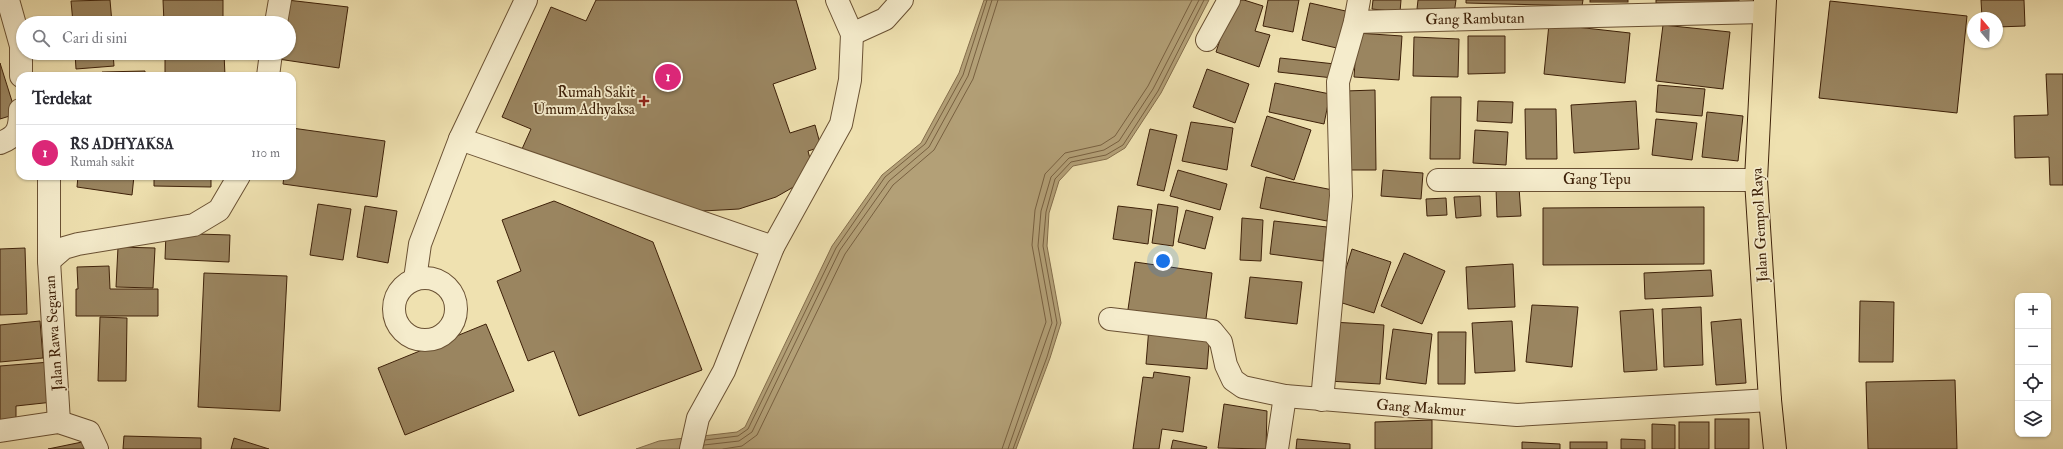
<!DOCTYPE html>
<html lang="id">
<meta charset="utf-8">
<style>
:root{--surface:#fff;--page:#f7f7f7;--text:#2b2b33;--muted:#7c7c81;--line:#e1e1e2;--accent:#db2777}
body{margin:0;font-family:"IM FELL Double Pica",serif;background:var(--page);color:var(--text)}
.controls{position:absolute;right:12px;bottom:12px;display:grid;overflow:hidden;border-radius:8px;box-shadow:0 1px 3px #0004}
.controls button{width:36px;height:36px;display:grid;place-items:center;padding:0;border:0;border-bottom:1px solid var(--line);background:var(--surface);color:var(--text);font:20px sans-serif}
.compass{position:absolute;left:1967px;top:12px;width:36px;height:36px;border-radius:50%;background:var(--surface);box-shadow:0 1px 3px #0004;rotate:341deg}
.you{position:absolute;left:1163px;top:261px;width:14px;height:14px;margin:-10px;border:3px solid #fff;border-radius:50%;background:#1a73e8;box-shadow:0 0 0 6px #1a73e833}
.badge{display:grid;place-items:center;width:26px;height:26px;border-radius:50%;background:var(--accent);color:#fff;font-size:13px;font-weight:700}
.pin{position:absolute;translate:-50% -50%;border:2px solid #fff;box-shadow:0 1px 4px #0006}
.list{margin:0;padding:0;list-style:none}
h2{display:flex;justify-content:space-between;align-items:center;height:52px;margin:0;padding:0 16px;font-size:17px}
h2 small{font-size:13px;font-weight:400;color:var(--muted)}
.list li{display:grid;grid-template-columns:26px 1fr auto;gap:12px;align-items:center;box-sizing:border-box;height:56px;padding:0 16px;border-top:1px solid var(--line)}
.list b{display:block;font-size:15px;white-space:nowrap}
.list p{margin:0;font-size:13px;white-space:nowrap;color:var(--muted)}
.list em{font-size:13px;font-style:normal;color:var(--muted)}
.icon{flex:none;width:22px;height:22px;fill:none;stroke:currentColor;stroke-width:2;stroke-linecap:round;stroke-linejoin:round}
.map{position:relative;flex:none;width:2063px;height:449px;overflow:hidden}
.search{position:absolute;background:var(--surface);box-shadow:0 1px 3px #0004;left:16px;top:16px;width:280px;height:44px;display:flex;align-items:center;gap:10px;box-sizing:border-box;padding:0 14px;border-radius:22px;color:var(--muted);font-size:15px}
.panel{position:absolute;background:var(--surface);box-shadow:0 1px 3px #0004;left:16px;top:72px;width:280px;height:108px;border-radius:12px}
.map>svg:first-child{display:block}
.water{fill:#b3a077;stroke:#846d4b}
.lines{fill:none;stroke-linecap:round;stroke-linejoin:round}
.shore{stroke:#786040;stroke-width:1}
.building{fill:#9a8560;stroke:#3e2109}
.minor-casing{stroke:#6a5133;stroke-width:24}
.major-casing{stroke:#3e2109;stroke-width:24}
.minor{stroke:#f5eccc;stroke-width:22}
.major{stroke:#efe1b0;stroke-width:22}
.poi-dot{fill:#8f2418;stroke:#f5eccc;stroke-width:1.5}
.labels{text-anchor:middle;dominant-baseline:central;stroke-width:3.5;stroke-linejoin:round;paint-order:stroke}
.street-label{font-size:15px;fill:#3e2109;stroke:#f5eccc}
.poi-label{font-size:15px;fill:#3e2109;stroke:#f5eccc;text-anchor:end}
</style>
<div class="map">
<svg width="2063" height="449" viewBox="0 0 2063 449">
<rect width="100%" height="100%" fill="#efe1b0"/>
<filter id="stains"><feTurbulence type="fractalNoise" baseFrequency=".005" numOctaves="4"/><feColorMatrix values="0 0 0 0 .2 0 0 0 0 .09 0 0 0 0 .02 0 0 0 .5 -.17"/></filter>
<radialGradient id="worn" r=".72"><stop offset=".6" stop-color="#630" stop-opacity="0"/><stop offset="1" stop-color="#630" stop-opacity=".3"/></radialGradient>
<path class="water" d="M984,0H1209L1161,93L1125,148L1107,159L1073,166L1059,181L1049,213L1047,246L1061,323L1050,358L1016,449H636L659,441L737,432L745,427L832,246L882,175L921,143L959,73Z"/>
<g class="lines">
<g class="shore">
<path d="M705,440L738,436L748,429L836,248L885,177L925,144L963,75L987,0"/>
<path d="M704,445L739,441L752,432L840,250L889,181L929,147L968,76L992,0"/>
<path d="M723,449L742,446L757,435L845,254L893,185L934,150L973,79L998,0"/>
<path d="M1002,449L1046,322L1032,245L1035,210L1045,174L1065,153L1101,145L1115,136L1148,86L1192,0"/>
<path d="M1008,449L1052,323L1038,246L1041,211L1051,177L1069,158L1104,150L1119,141L1153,89L1199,0"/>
<path d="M1013,449L1047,357L1057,323L1043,246L1046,212L1055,179L1071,162L1106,155L1123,145L1158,91L1204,0"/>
</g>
</g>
<g class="building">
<path d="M110,0L112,23H73L71,1Z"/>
<path d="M163,0H223V23H164Z"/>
<path d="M287,0L348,7L339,68L278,59L279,53H289V23H283Z"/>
<path d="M596,0H796L816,69L773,84L790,133L815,125L821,147L808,151L813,170L797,185L776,197L739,209L703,211L681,209L522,149L531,129L502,117L551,7L586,21Z"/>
<path d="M1233,0H1244L1263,6L1255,31L1270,35L1259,67L1216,52Z"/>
<path d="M1268,0H1299L1293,32L1263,26Z"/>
<path d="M1373,0H1401L1400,12L1372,9Z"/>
<path d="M1418,0H1456L1454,14L1417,9Z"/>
<path d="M1466,0H1583L1582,6L1466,3Z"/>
<rect x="1590" y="0" width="38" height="2"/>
<path d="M1656,0H1739V4L1656,3Z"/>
<path d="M1981,0H2024L2025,26L1997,27V18H1982Z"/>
<path d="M1830,1L1967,16L1957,113L1819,98Z"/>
<path d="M1310,3L1350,12L1341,49L1302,40Z"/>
<path d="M1549,24L1630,33L1625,83L1544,74Z"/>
<path d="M1663,25L1730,32L1723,89L1656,81Z"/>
<path d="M1357,33L1402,36L1399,80L1354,77Z"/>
<path d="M1468,36H1505V73L1468,74Z"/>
<path d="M1414,37L1459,39L1458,77L1413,76Z"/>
<path d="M75,53H113L114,66L76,69Z"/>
<path d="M165,53H224L225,76H165Z"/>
<path d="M1280,58L1335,64L1333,78L1278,72Z"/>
<path d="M0,63L16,114L0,119Z"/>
<path d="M1207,69L1249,84L1235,123L1193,107Z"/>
<path d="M145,71V76H102V72Z"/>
<path d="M2046,74H2063V185H2050L2049,157L2015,158L2014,116L2048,115Z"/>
<path d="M1275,83L1330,94L1324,124L1269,112Z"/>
<path d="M1658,85L1705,89L1702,116L1656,112Z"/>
<path d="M1375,90L1376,170H1346L1345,91Z"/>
<path d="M1431,97H1461L1460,159H1430Z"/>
<path d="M1478,101L1513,102L1512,123L1477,121Z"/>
<path d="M1636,101L1639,149L1574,153L1571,105Z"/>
<path d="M1525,109H1556L1557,159H1526Z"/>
<path d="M1707,112L1743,116L1738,161L1702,157Z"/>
<path d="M1267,116L1311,130L1294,180L1251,166Z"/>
<path d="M1656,119L1697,123L1692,160L1652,155Z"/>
<path d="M1191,122L1233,128L1227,170L1182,161Z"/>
<path d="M292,128L385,141L377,197L283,184L284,176H292Z"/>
<path d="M1150,129L1177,135L1164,191L1137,185Z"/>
<path d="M1475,130L1508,132L1506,165L1473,163Z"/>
<path d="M1178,170L1227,184L1220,210L1170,196Z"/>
<path d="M1383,170L1423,173L1421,199L1381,196Z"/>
<path d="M78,176H134L132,195L77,187Z"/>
<path d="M154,176H211V187L154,186Z"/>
<path d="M1266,177L1333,190L1327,221L1260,208Z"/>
<path d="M1519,187L1521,216L1497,217L1496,188Z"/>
<path d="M1480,196L1481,216L1456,218L1454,197Z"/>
<path d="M1446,198L1447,215L1427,216L1426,199Z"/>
<path d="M554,201L653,242L702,370L579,416L554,351L528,361L497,281L521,271L502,220Z"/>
<path d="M318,204L351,209L343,260L310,255Z"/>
<path d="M1158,204L1178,207L1173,246L1152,243Z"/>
<path d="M365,206L397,211L388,263L357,257Z"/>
<path d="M1118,206L1152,210L1148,244L1113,239Z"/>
<path d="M1704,207V264L1543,265V208Z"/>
<path d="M1186,210L1213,217L1205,249L1178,242Z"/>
<path d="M1242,218L1263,220L1261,261L1240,260Z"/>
<path d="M1274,221L1327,227L1323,261L1270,254Z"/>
<path d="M166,233L230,235L229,262L165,259Z"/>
<path d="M118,247L155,248L153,288L116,287Z"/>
<path d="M25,248L27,314L0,315V249Z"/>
<path d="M1352,249L1391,262L1374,313L1336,301Z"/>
<path d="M1404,253L1445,271L1422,324L1381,306Z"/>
<path d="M1135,262L1212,273L1205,326L1127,316Z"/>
<path d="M1513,264L1515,307L1468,309L1466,267Z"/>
<path d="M109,266L110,289H158V316H76V289H78L77,267Z"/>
<path d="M1711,270L1713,296L1645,299L1644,273Z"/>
<path d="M204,273L287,276L280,411L198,407Z"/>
<path d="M1250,277L1302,282L1297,324L1245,318Z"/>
<path d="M1860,301L1894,302L1893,362H1859Z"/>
<path d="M1532,305L1578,307L1572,367L1526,362Z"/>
<path d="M1701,307L1703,365L1664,367L1662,309Z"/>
<path d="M1653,309L1657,370L1624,372L1620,311Z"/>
<path d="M100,317L127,318L126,381H98Z"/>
<path d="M1741,319L1746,383L1716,385L1711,322Z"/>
<path d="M40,321L43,358L0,362V325Z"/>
<path d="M1512,321L1515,371L1475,373L1472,323Z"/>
<path d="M1332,322L1384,325L1380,384L1328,381Z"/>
<path d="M486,324L514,391L405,435L378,368Z"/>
<path d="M1149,327L1210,332L1207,369L1146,364Z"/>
<path d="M1393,329L1432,334L1426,384L1386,379Z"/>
<path d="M1438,332H1466L1465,384H1438Z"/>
<path d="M50,362L53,402L16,406V419L0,421V366Z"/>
<path d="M1154,372L1190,377L1183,432L1162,429L1159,449H1133L1143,377L1153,378Z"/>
<path d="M1955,380L1957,449H1868L1866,382Z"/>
<path d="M1224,404L1267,411L1266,449L1218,448Z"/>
<rect x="1715" y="419" width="34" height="30"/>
<path d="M1432,420V449H1375V422Z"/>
<rect x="1679" y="422" width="30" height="27"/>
<path d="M1652,424L1675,425V449H1652Z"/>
<path d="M124,436L201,438V449H123Z"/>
<path d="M234,438L269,449H231Z"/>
<path d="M1297,439L1350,444V449H1296Z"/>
<path d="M1621,439L1645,440V449H1621Z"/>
<path d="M1173,440L1207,447L1206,449H1171Z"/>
<path d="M87,441L88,449H48Z"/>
<path d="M1522,442L1560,444V449H1522Z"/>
<rect x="1570" y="442" width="37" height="7"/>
</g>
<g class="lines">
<defs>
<g id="minor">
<path d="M8,0L21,46V76"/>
<path d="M1355,22L1763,12"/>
<path d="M276,23L280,0"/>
<path d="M852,34L885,19L902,0"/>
<path d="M1207,40L1229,0"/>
<path d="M268,76L271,53"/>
<path d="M460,139L773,247"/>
<path d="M0,143C18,136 20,129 20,110"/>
<path d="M49,176V261L59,422"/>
<path d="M1438,180H1756"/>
<path d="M49,261L64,248L78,244L194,225L219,210L239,176"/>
<circle cx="425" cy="309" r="31"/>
<path d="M415,279L420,244L460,139L526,0"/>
<path d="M1110,319L1212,331L1221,342L1226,365L1233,380L1243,387L1285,396L1517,415L1770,400"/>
<path d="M1322,400L1341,196L1338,82L1355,22L1359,0"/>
<path d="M0,431L59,422L89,432L97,449"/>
<path d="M691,449L698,418L724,371L773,247L841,124L850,80L852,34L837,0"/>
<path d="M1277,449L1285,396"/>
</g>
<path id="major" d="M1765,0L1756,180L1770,400L1775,449"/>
</defs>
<use href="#minor" class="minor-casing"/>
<use href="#major" class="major-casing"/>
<use href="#minor" class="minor"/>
<use href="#major" class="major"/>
</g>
<path class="poi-dot" d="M642 95h4v4h4v4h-4v4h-4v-4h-4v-4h4z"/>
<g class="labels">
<g class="street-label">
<text transform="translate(1475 19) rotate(-1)">Gang Rambutan</text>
<text x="1597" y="179">Gang Tepu</text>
<text transform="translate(1760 225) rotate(-93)">Jalan Gempol Raya</text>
<text transform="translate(54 333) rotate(-94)">Jalan Rawa Segaran</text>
<text transform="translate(1421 408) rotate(4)">Gang Makmur</text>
</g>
<g class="poi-label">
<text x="635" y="92">Rumah Sakit<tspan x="635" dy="17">Umum Adhyaksa</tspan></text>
</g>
</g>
<rect width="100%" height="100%" filter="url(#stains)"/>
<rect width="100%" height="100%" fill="url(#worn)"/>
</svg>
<div class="controls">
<button>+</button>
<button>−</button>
<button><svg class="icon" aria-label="locate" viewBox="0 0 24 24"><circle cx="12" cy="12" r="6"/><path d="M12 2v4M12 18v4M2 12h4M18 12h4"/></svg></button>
<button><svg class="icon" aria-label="layers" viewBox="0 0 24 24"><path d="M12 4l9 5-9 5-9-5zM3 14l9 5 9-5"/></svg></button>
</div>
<svg class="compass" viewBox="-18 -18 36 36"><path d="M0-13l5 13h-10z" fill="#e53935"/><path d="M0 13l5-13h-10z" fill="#7c7c81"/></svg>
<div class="you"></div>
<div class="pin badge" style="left:668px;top:77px">1</div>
<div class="search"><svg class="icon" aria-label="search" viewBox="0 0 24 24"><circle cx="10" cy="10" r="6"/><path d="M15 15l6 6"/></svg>Cari di sini</div>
<section class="panel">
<h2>Terdekat<small></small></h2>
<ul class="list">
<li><span class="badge">1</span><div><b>RS ADHYAKSA</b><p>Rumah sakit</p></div><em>110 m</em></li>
</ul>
</section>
</div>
